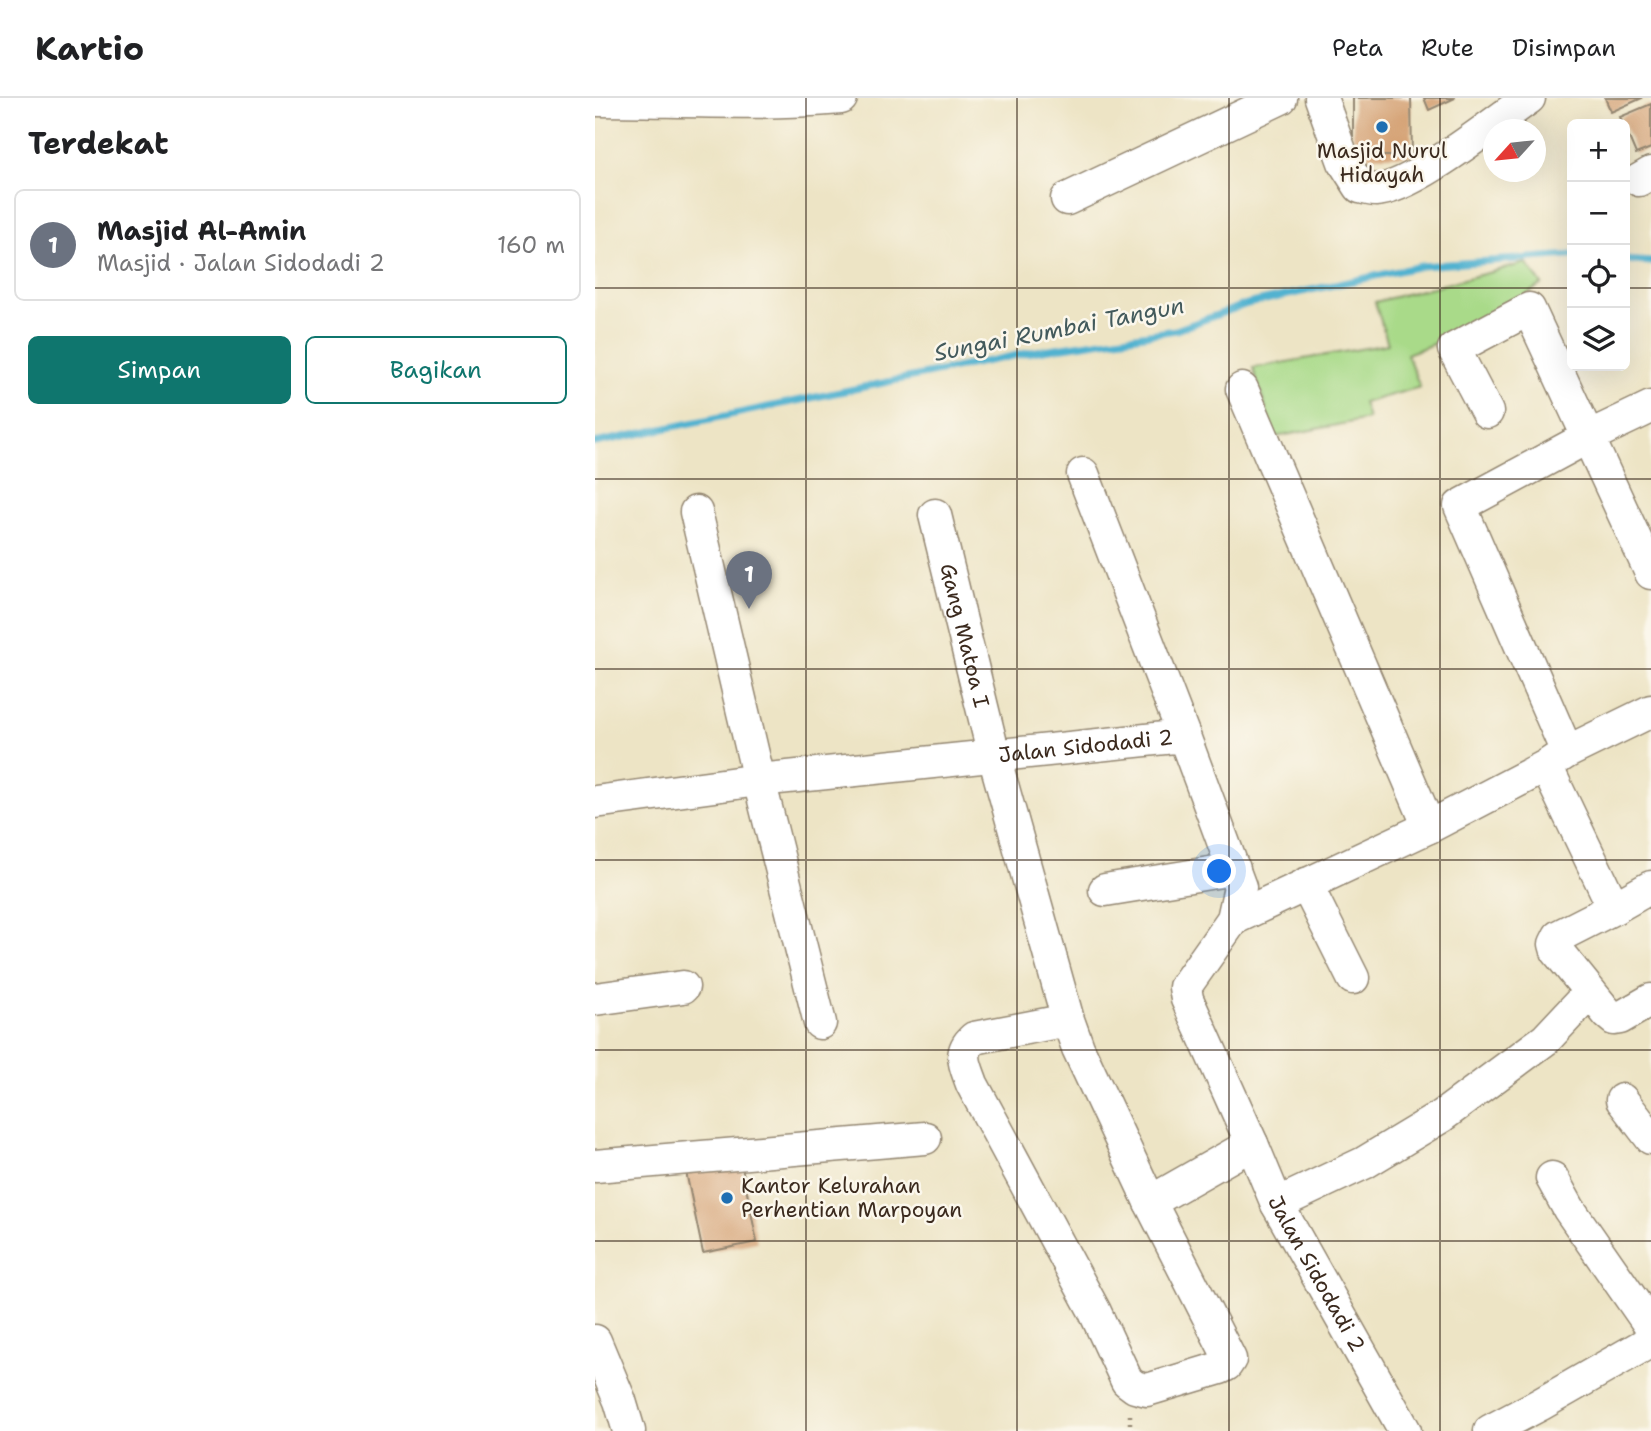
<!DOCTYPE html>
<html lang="id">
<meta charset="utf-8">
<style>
:root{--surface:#fff;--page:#f6f6f6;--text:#202124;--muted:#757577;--line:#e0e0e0;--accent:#0f766e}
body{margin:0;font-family:"Shantell Sans",sans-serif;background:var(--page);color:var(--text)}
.controls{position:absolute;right:21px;top:21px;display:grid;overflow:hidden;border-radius:10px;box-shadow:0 7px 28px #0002}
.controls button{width:63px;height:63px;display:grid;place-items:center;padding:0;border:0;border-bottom:2px solid var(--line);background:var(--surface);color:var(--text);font:35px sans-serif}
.compass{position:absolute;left:888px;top:21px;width:63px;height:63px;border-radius:50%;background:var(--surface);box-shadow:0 7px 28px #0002;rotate:243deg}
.you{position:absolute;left:625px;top:774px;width:24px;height:24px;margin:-18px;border:5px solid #fff;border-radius:50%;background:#1a73e8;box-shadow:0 0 0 10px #1a73e833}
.badge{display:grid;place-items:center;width:46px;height:46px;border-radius:50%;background:var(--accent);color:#fff;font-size:23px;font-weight:700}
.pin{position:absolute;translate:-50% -58px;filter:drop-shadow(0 2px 4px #0008)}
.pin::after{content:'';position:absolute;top:37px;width:24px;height:21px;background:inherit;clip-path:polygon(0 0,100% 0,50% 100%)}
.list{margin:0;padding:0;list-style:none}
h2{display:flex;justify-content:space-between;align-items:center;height:91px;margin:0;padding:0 28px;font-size:30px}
h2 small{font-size:23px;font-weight:400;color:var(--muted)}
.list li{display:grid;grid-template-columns:46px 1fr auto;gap:21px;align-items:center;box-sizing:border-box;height:112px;margin:0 14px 14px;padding:0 14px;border:2px solid var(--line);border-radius:10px}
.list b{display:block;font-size:26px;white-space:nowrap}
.list p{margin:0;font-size:23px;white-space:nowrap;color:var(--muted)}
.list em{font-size:23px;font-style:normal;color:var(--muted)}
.actions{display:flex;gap:14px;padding:21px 28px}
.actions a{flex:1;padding:16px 0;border:2px solid var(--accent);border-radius:10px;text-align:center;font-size:24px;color:var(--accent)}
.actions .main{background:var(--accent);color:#fff}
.icon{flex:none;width:38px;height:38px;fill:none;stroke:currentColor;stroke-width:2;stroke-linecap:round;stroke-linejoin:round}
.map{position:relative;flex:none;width:1056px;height:1333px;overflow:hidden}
header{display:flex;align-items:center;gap:42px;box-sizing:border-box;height:98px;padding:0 35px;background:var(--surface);border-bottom:2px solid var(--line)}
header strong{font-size:33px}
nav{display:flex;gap:38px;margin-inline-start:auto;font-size:24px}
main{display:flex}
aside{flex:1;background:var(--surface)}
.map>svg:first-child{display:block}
.green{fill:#a9da89;stroke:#728254;stroke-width:2}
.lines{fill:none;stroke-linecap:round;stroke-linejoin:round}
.stream{stroke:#51b2d0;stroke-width:7}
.building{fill:#d5a376}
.minor-casing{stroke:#948772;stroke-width:35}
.path{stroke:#948772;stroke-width:4.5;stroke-dasharray:2 5;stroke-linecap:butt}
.minor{stroke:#fff;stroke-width:32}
.grid{fill:none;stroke:#3b2a1e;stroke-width:2;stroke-opacity:0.55}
.poi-dot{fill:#1f6fb2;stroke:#fbf7ec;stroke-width:2.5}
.labels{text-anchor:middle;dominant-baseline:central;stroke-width:5;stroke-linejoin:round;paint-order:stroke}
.poi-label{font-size:21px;fill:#3b2a1e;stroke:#fbf7ec}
.street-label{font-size:21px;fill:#3b2a1e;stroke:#fbf7ec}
.water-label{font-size:23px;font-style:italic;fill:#435a5c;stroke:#fbf7ec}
</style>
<header>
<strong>Kartio</strong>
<nav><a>Peta</a><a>Rute</a><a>Disimpan</a></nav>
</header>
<main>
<aside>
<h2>Terdekat<small></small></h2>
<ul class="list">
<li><span class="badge" style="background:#6b7280">1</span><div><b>Masjid Al-Amin</b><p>Masjid · Jalan Sidodadi 2</p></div><em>160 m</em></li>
</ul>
<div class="actions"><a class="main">Simpan</a><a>Bagikan</a></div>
</aside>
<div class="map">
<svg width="1056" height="1333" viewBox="0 0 1056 1333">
<rect width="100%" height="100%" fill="#fbf7ec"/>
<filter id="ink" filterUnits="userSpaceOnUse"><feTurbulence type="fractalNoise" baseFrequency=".0143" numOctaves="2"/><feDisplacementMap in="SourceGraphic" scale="14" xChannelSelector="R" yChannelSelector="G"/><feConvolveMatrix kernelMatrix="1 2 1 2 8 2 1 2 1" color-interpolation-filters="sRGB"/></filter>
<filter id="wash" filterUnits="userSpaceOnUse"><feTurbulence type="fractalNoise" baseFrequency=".00686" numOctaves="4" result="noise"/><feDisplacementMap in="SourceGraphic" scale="28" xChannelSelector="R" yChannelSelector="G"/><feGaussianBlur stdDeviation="1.57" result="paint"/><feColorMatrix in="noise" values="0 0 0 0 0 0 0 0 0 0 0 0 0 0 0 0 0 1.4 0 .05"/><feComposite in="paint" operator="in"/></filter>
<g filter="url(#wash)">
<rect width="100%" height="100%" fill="#ede4c5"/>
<path class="green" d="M931,165L947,186L884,228L812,256L825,289L768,305L773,321L680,339L658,270L793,246L780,204Z"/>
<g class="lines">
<g class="stream">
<path d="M1030,162L1056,164"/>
<path d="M0,345L442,253L581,232L652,206L826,168L977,157"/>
</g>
</g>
<g id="blocks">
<g class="building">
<path d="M758,0H816L817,58H758Z"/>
<path d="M829,0H860L834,12Z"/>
<path d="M1010,0H1047L1016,14Z"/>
<path d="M1056,6V50L1041,56L1030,30V26H1028L1025,19Z"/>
<path d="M145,1059L162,1144L108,1155L90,1069Z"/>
</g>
</g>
</g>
<g filter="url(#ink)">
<use href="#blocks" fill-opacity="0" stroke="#948772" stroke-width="2"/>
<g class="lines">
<defs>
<g id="minor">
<path d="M726,0L749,64L765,89C770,90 776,92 781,92C817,91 902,22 934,0"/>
<path d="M0,2C82,2 165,7 246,0"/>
<path d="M1044,82L1056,75"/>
<path d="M472,101L686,0"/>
<path d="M647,291L834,729"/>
<path d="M892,314L859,251L934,211L1056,475"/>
<path d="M488,376L589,638"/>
<path d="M101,414L164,682L225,925"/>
<path id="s1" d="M340,417L399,658L473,922L483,950L555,1104L635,1261L631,1267L625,1270L552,1292L540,1289L532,1283L499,1212L377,986C371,968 362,955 379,940L473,922"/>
<path d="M972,654L865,408L993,339L1056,309"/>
<path d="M951,668L1019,810L1056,789"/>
<path id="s2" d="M0,704L164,682L589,638L645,789L638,821L590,889L592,901L657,1046L682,1106L810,1333"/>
<path d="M711,786L758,880"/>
<path d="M510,792L639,771"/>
<path d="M1019,810L964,838L960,846L962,853L1013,916L1019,921L1025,920L1056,902"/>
<path d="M638,821L834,729L951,668L972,654L1056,613"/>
<path d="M0,901L88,889"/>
<path d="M1027,1002L1056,1040"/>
<path d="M0,1068L330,1040"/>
<path d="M957,1080L974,1111L1056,1229"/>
<path d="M555,1104L657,1046"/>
<path d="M682,1106L769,1065L847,1018L951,941L995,894"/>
<path d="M0,1243L25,1303L34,1333"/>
<path d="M895,1333L946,1306L1056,1243"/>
</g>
</defs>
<use href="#minor" class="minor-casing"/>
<path class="path" d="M535,1333V1314"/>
<use href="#minor" class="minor"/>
</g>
</g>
<path class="grid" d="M211,0V1333M422,0V1333M634,0V1333M845,0V1333M0,190H977M1030,190H1056M0,381H1056M0,571H1056M0,762H1056M0,952H1056M0,1143H1056"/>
<g class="poi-dot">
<circle cx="787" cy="29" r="7"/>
<circle cx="132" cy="1100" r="7"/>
</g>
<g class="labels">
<g class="poi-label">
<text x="787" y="53">Masjid Nurul<tspan x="787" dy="24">Hidayah</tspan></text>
<text x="146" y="1088" text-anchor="start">Kantor Kelurahan<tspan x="146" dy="24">Perhentian Marpoyan</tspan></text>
</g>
<g class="street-label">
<text stroke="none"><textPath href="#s1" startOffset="124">Gang Matoa I</textPath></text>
<text stroke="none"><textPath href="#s2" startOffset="494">Jalan Sidodadi 2</textPath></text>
<text stroke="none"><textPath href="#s2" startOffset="1186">Jalan Sidodadi 2</textPath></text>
</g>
<g class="water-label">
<text transform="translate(464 231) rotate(-11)">Sungai Rumbai Tangun</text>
</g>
</g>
</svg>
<div class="controls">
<button>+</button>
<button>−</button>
<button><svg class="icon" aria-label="locate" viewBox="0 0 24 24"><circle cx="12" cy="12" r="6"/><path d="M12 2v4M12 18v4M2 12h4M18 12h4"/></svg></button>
<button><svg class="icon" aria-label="layers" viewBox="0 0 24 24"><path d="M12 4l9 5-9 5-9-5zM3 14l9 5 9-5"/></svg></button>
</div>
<svg class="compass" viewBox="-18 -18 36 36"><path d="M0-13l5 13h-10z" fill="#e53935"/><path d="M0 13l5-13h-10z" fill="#757577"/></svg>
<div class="you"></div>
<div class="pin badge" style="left:154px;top:511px;background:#6b7280">1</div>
</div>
</main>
